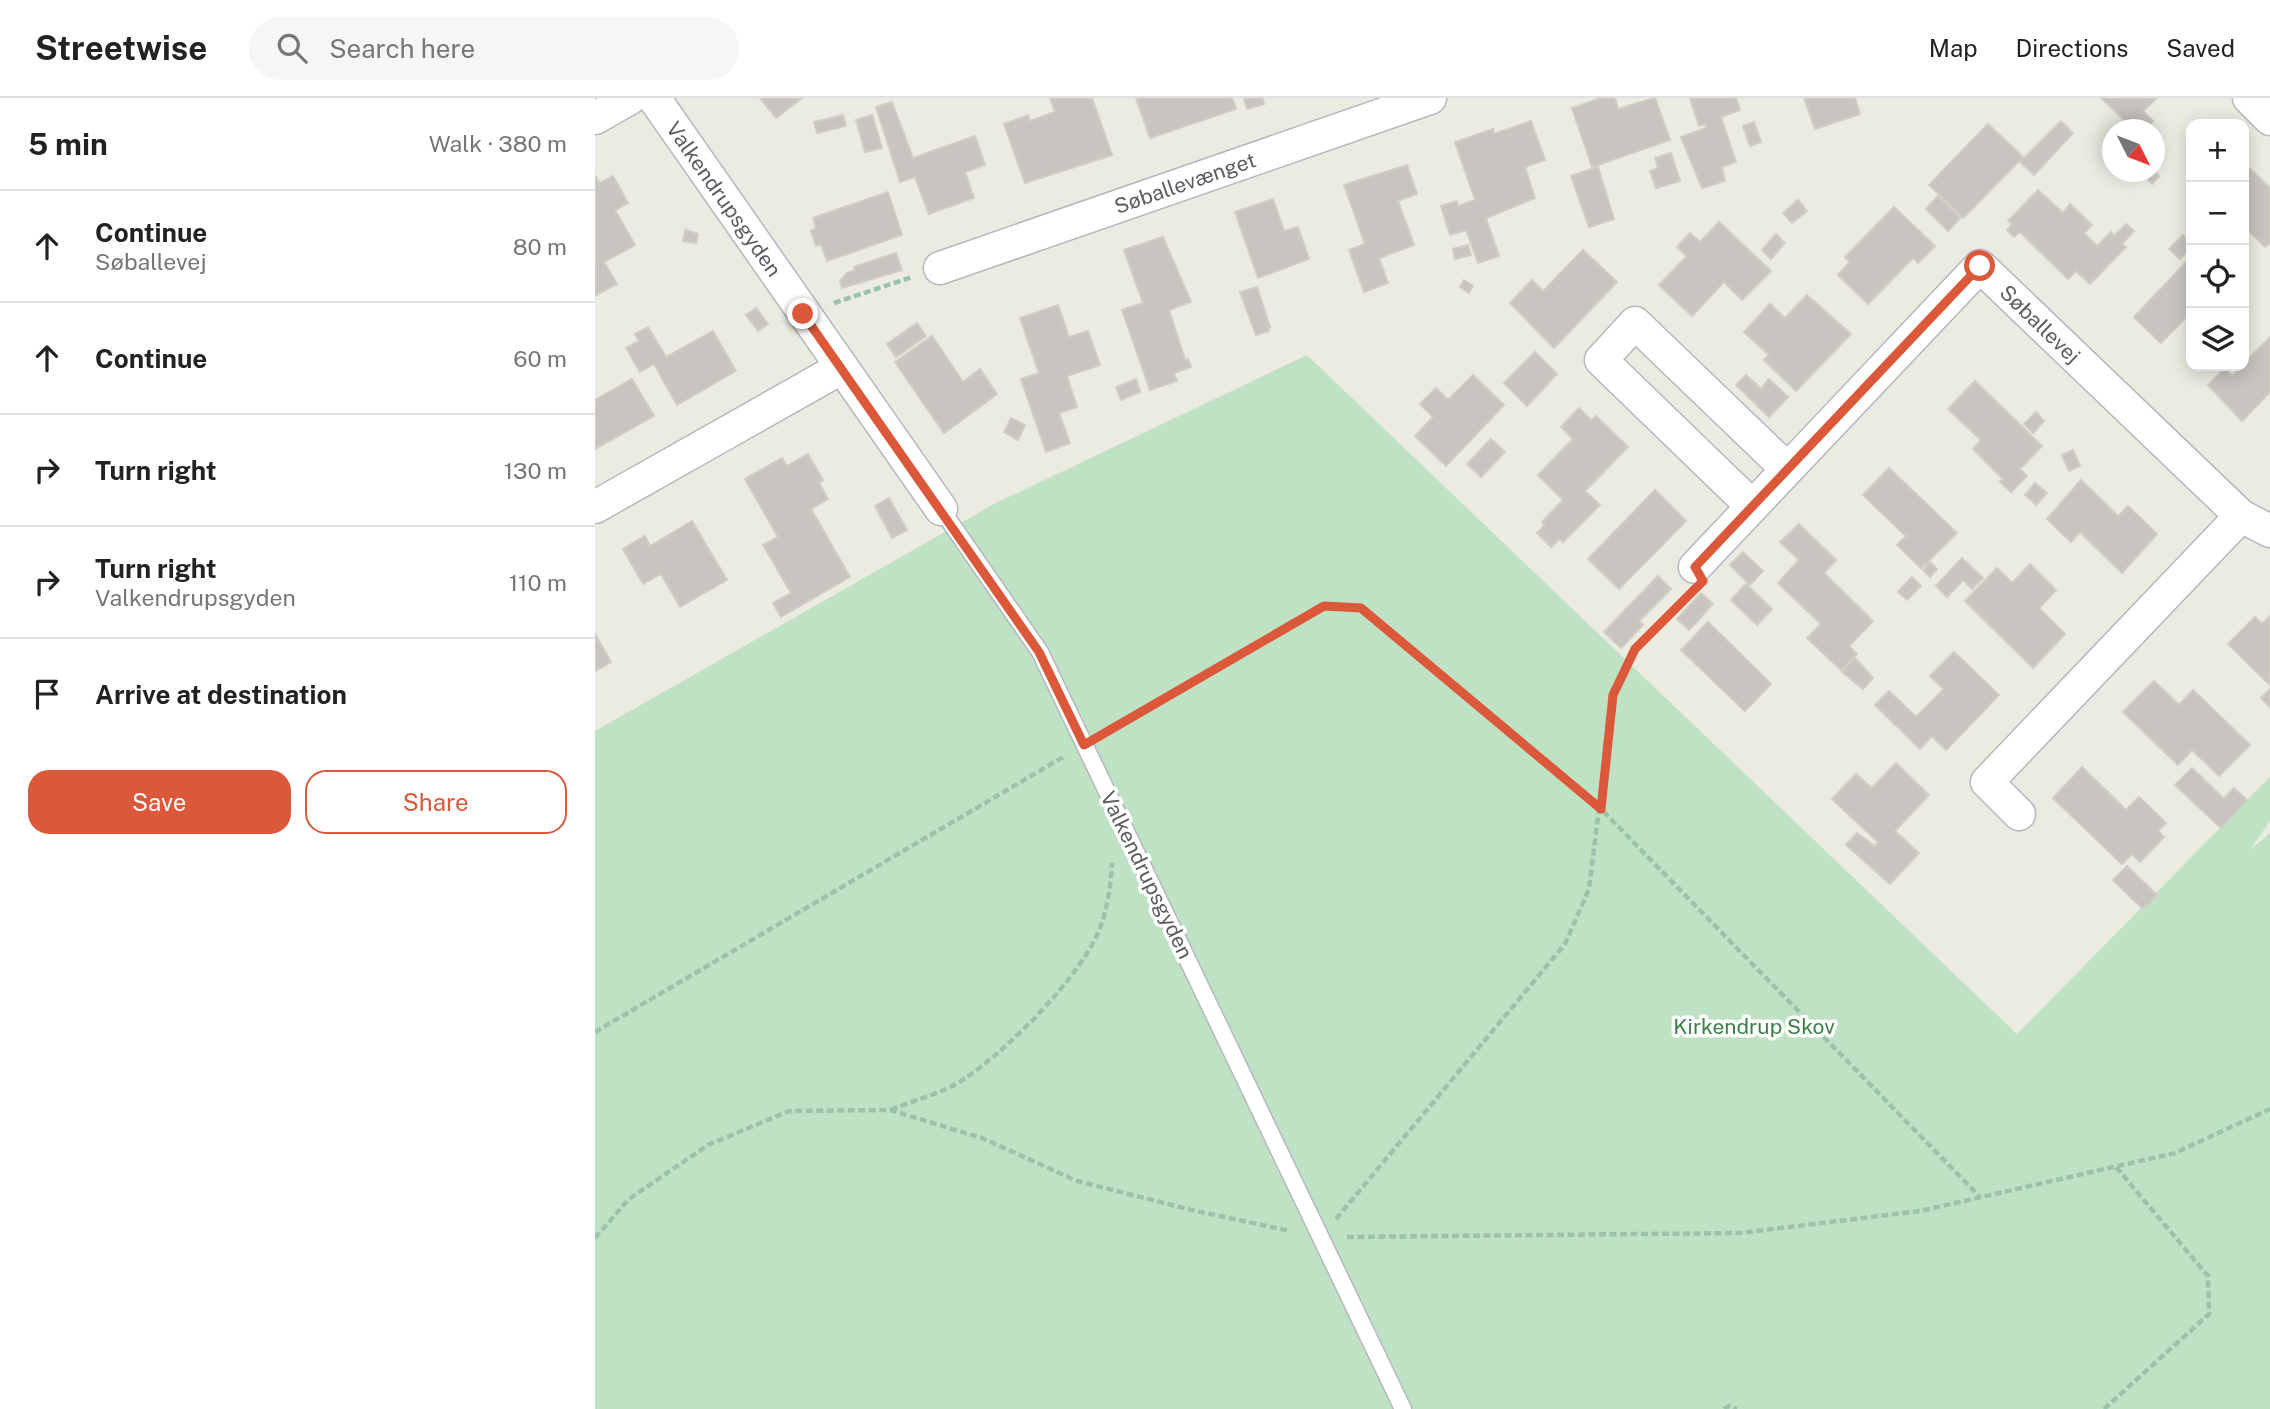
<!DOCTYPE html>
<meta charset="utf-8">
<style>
:root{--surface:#fff;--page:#f6f6f6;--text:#222;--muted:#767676;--line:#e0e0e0;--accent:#db593a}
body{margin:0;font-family:"Public Sans",sans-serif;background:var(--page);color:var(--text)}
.controls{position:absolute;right:21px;top:21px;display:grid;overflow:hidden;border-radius:14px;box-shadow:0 4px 18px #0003}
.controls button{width:63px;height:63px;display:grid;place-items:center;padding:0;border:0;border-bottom:2px solid var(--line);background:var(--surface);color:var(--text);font:35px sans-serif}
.compass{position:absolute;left:1507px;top:21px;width:63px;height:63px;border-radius:50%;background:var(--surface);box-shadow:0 4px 18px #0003;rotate:132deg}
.stop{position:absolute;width:21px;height:21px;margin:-16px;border:5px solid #db593a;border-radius:50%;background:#fff}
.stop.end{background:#db593a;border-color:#fff;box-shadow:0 2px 7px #0008}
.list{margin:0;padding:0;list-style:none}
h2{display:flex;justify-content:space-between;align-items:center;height:91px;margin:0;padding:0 28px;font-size:30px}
h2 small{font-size:23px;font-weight:400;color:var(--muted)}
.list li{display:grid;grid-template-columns:46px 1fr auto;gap:21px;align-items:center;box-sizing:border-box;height:112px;padding:0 28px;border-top:2px solid var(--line)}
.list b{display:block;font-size:26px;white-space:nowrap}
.list p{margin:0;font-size:23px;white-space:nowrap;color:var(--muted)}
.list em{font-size:23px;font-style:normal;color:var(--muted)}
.actions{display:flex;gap:14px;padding:21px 28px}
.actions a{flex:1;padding:16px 0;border:2px solid var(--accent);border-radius:21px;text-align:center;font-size:24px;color:var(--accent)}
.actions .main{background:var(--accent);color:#fff}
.icon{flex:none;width:38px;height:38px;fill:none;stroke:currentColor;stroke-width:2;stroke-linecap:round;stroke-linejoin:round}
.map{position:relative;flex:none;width:1675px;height:1311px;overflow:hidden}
header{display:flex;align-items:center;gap:42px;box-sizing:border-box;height:98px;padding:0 35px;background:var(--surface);border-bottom:2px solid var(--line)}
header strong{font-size:33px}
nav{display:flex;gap:38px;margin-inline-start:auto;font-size:24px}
.search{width:490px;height:63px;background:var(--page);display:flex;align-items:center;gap:18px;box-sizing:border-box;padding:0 24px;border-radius:38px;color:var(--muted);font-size:26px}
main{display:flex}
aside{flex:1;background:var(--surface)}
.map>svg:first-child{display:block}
.green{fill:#c0e2c4}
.building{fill:#c8c5c0;stroke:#d0cdc1;stroke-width:2}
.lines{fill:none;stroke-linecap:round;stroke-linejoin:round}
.service-casing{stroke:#b5b7bc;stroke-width:19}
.minor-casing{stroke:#b5b7bc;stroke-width:35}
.path{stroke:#9bc2aa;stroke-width:4.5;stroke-dasharray:7 3.5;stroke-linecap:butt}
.service{stroke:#fff;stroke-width:16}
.minor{stroke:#fff;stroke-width:32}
.route{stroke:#db593a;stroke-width:9}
.labels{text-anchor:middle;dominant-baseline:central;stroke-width:7;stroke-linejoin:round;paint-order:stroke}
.street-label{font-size:21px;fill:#5b5d62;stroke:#fff}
.park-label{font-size:21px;fill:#3b8047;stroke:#fff}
</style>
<header>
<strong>Streetwise</strong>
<div class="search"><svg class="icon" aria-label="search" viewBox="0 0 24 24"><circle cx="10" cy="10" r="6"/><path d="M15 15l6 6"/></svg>Search here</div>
<nav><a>Map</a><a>Directions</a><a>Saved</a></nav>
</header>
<main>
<aside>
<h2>5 min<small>Walk · 380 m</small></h2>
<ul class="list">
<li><svg class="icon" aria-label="ahead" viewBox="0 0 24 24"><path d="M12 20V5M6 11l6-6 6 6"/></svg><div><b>Continue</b><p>Søballevej</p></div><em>80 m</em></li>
<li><svg class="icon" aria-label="ahead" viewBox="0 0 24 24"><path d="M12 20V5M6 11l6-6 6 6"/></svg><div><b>Continue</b></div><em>60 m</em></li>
<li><svg class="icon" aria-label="right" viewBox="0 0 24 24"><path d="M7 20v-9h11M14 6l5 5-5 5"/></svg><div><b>Turn right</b></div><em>130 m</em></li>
<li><svg class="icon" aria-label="right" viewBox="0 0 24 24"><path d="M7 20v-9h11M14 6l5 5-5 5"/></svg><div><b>Turn right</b><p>Valkendrupsgyden</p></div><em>110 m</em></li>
<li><svg class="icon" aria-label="arrive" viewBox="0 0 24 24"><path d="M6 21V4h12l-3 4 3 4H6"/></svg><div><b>Arrive at destination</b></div></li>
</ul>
<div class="actions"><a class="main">Save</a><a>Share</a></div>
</aside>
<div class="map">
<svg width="1675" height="1311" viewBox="0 0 1675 1311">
<rect width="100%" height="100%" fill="#ecebe2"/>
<path class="green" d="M712,257L1422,936L1675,679V723L1655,752L1675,735V1311H0V633L399,406Z"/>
<g class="building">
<path d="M165,0H207L181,20Z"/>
<path d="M455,0H497L517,57L430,85L409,26L433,17L435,23L460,14Z"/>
<path d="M541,0H637L641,11L555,40Z"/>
<path d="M649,0H667L669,6L652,11Z"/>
<path d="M1006,0H1020L1023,11L1060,0L1075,42L997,69L977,10Z"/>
<path d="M1095,0H1141L1145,12L1126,19L1141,64L1127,69L1130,83L1107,90L1086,39L1111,30L1110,26L1104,28Z"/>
<path d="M1209,0H1260L1265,16L1220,31Z"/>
<path d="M1506,0H1562L1548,13L1558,23L1549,32H1540Z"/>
<path d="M297,4L318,60L380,38L390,67L370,74L379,100L334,116L320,79L305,84L281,9Z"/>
<path d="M248,17L251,28L222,35L219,24Z"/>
<path d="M277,17L287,50L270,54L261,22Z"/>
<path d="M936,23L950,62L930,69L940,100L891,120L904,158L883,165L871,132L855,137L846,108L862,103L863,108L880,102L860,44L898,31L899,36Z"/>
<path d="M1466,23L1478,35L1439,77L1425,64Z"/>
<path d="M1159,24L1166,44L1155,48L1148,28Z"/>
<path d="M1393,26L1428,59L1368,120L1334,87Z"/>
<path d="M1076,55L1085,83L1061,90L1055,73L1063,70L1060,60Z"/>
<path d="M1649,65L1675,90V145L1670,149L1649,128Z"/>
<path d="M812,67L822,96L803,103L819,147L784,160L793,185L769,194L754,152L770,146L749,87Z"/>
<path d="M1003,69L1019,121L994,129L976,78Z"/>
<path d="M1560,73L1564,78L1557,86L1546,75Z"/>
<path d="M0,78L5,85L18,78L33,105L20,112L40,147L9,164L22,186L1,197Z"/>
<path d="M1443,92L1468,115L1475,106L1497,127L1489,135L1502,148L1516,134L1519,138L1531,126L1539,133L1527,146L1531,149L1495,186L1481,173L1473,181L1425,134L1419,139L1412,132L1417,126L1413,123Z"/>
<path d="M293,94L307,137L232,163L226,146L221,148L216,133L221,130L218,120Z"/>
<path d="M1343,98L1365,120L1353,133L1331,111Z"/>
<path d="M678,101L689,133L703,129L714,161L663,180L640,114Z"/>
<path d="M1203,102L1212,113L1197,125L1188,115Z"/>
<path d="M1299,109L1340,148L1323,165L1318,160L1273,206L1243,177L1255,164L1250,159Z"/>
<path d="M1124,124L1176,173L1147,202L1129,184L1097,218L1064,187L1092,158L1082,149L1095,135L1105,144Z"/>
<path d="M90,132L103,136L101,145L88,143Z"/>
<path d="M1181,136L1190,145L1176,161L1167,152Z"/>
<path d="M1588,137L1596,149L1585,161L1574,151Z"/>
<path d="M568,139L596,204L574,212L590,262L593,261L596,269L579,275L582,283L555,292L527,212L548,205L529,152Z"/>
<path d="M873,147L876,157L860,161L858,151Z"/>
<path d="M988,152L1022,184L959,250L915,205L937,182L948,193Z"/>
<path d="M301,155L307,172L247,190L245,183L252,175L260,172L259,169Z"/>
<path d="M1596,159V214L1566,245L1539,219Z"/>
<path d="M869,182L878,188L874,195L865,189Z"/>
<path d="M662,189L675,229H673L674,233L661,237L645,194Z"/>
<path d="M1212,197L1256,236L1201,293L1169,262L1174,257L1149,234L1175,206L1190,220Z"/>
<path d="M463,207L474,239L493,233L505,267L472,278L482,309L464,315L475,345L451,354L426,281L444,275L425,220Z"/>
<path d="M161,210L173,226L163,233L151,217Z"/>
<path d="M322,225L331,238L301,259L292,246Z"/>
<path d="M53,229L71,259L118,233L141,273L82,307L59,266L45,274L31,250L44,243L40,236Z"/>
<path d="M337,238L368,284L385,271L402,296L349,335L300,264Z"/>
<path d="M1675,239V294L1647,323L1613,287L1630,270L1637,278Z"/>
<path d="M940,254L962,276L932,308L909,285Z"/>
<path d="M878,277L909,307L851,368L820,338L838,319L825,306L841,290L853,302Z"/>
<path d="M1151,277L1166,291L1174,281L1193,299L1174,319L1141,287Z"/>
<path d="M37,281L59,318L0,351V302Z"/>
<path d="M541,281L545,294L526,302L521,289Z"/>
<path d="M1380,283L1447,348L1425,371L1432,378L1416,394L1405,384L1408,381L1378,351L1386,342L1353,311Z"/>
<path d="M984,310L996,322L1001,318L1033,349L990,393L1005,407L968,444L965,441L956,449L942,435L950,427L947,424L968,402L943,377L978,341L966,329Z"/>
<path d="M1441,314L1449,323L1438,335L1429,326Z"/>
<path d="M416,320L430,327L423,342L409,334Z"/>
<path d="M896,341L910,354L886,379L872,366Z"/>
<path d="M1478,352L1485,368L1474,373L1467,357Z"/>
<path d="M213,356L228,382L224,385L233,401L216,411L255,479L186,519L178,505L196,495L168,447L183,439L150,381L187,360L192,368Z"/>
<path d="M1294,370L1362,435L1326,470L1302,447L1311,438L1268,397Z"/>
<path d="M1486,382L1523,418L1533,408L1562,436L1527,475L1485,434L1476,444L1452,421Z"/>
<path d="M1440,385L1452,395L1441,407L1430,397Z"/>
<path d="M1060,392L1091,423L1024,491L993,461Z"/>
<path d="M294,400L312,432L297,440L280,408Z"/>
<path d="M97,423L132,482L85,509L66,476L48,486L28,451L50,438L55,448Z"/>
<path d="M1204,426L1241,462L1229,475L1278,523L1254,548L1262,556L1246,572L1212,540L1226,526L1183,485L1204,462L1185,444Z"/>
<path d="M1148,454L1168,473L1155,487L1135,467Z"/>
<path d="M1367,460L1388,480L1377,491L1368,482L1352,499L1341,488Z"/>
<path d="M1335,464L1342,471L1335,479L1328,472Z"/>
<path d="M1435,466L1461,492L1444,510L1470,536L1438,570L1370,503L1402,470L1417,485Z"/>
<path d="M1063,478L1076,491L1044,523L1048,527L1026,550L1009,534Z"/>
<path d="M1317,479L1326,488L1312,502L1303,494Z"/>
<path d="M1151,486L1177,511L1162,527L1136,502Z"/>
<path d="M1106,495L1118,506L1094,532L1082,521Z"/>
<path d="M1675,518V587L1633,546L1660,519L1667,526Z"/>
<path d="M1113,524L1176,586L1150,613L1086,552Z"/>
<path d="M0,536L16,564L0,573Z"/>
<path d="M1359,554L1404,597L1351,652L1337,638L1325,651L1280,607L1294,593L1321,619L1349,591L1335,578Z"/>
<path d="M1260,560L1278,580L1268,591L1247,574Z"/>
<path d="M1559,583L1584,607L1598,592L1655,647L1624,678L1597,652L1583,667L1528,614Z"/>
<path d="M1675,591V609L1666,600Z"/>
<path d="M1301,665L1334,697L1300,733L1324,755L1295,786L1251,747L1262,735L1280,748L1283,744L1237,701L1261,676L1277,690Z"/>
<path d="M1487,669L1531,712L1544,699L1571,725L1563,733L1569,739L1545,764L1537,756L1527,766L1458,700Z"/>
<path d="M1597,670L1629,701L1639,690L1652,702L1626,730L1580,687Z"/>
<path d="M1532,768L1562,797L1548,811L1518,782Z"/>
</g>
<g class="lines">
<defs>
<path id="service" d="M346,411L445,554L808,1311"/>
<g id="minor">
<path d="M59,0L346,411"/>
<path d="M1654,0L1675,21"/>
<path d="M0,20L35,0"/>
<path d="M345,170L835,0"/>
<path d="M1157,408L1006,262L1040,225L1192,371"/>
<path d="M0,409L246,270"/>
<path d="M1100,469L1385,168L1646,418L1675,433"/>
<path d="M1424,716L1392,684L1646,418"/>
</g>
</defs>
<use href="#service" class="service-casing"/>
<use href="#minor" class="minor-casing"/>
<g class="path">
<path d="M239,205L317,179"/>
<path d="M508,636L729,508L766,510L1006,711L1385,1099"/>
<path d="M0,934L470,658"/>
<path d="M296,1012C319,1002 349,995 369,981C412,953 490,875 506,827C513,807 516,786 517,765"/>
<path d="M741,1121L970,846L994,791L1018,597L1040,551L1091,499"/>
<path d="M752,1139L1145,1135L1325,1113L1580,1055L1675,1011"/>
<path d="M0,1140L34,1101L113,1047L194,1013L295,1012L387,1040L482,1083L601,1113L695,1133"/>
<path d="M1129,1311L1134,1308L1142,1311"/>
<path d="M1509,1311L1614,1216L1613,1178L1521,1069"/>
</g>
<use href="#service" class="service"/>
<use href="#minor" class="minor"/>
</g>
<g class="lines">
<path class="route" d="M208,216L444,554L489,647L729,508L766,510L1006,711L1018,597L1040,551L1108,483L1100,469L1385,168"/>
</g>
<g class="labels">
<g class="street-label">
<text transform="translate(590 85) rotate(-19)">Søballevænget</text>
<text transform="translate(129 101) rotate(55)">Valkendrupsgyden</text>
<text transform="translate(1445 226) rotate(44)">Søballevej</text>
<text transform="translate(552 777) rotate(64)">Valkendrupsgyden</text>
</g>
<g class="park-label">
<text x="1159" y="928">Kirkendrup Skov</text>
</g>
</g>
</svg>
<div class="controls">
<button>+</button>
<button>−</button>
<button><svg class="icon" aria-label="locate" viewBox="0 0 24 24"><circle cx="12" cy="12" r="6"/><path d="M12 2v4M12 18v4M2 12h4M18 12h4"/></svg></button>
<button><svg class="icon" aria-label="layers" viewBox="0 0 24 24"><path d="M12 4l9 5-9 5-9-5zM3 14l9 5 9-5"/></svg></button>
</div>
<svg class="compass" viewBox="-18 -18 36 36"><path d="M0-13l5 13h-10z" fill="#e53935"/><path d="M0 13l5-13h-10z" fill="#767676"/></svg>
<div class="stop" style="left:1385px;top:168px"></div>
<div class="stop end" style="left:208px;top:216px"></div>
</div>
</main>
